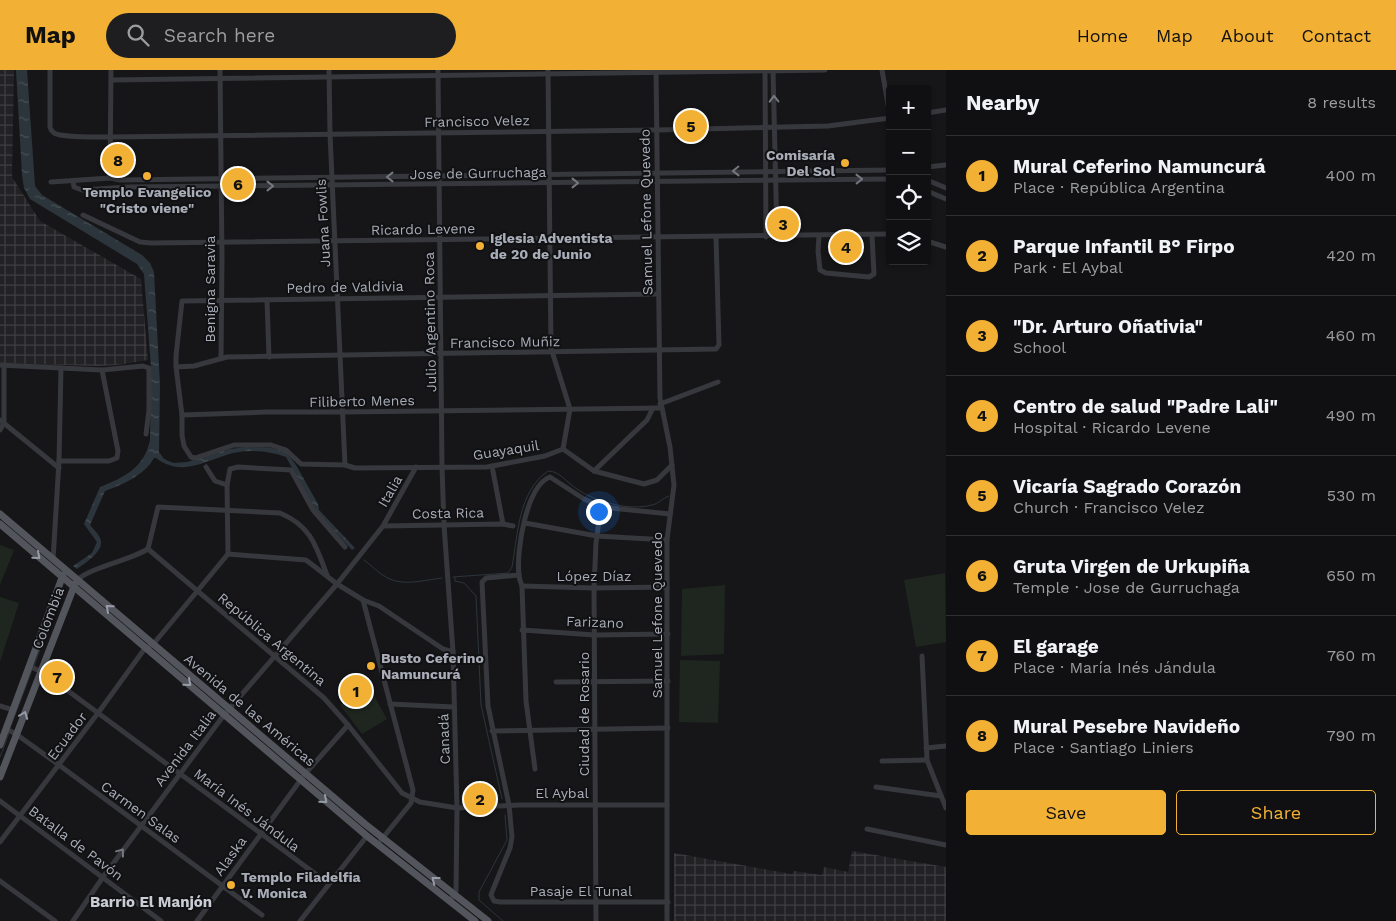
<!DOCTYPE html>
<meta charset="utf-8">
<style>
:root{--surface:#101012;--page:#1e1e20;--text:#f1f3f6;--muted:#9c9d9f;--line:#303032;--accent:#f2b134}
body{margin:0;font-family:"Work Sans",sans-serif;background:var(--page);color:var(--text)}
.controls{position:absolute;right:15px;top:15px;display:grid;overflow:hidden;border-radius:5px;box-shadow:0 1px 4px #0004}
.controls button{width:45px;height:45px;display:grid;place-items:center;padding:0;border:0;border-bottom:1px solid var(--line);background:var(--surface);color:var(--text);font:25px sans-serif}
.you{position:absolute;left:598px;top:441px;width:18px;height:18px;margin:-12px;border:4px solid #fff;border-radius:50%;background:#1a73e8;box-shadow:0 0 0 8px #1a73e833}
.badge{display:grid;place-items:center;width:32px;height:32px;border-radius:50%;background:var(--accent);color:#111;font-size:16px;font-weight:700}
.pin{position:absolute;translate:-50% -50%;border:2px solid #fff;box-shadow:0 1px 5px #0006}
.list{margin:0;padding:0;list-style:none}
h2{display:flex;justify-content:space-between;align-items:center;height:65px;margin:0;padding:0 20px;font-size:21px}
h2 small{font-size:16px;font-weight:400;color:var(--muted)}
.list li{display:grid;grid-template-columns:32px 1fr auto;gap:15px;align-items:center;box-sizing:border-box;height:80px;padding:0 20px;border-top:1px solid var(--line)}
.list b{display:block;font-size:19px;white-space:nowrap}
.list p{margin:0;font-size:16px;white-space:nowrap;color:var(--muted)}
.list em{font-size:16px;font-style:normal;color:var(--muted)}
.actions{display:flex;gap:10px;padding:15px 20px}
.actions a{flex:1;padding:11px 0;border:1px solid var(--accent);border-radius:5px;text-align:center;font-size:18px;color:var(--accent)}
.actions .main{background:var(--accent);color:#111}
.icon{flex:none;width:28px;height:28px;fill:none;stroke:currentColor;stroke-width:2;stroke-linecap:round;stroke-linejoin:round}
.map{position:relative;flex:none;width:946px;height:851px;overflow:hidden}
header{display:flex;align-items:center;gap:30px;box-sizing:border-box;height:70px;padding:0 25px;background:var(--accent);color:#111}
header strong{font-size:24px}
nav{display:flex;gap:28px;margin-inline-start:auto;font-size:18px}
.search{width:350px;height:45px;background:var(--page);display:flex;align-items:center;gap:12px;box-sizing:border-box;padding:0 18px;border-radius:28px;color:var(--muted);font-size:19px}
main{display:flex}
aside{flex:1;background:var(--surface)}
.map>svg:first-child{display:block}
.industrial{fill:url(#industrial-grid)}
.park{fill:url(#park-tufts)}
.pitch{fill:#1e261f}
.water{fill:url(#water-ripples)}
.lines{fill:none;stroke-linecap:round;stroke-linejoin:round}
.stream{stroke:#2c353c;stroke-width:1}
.minor{stroke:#37383d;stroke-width:5}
.major{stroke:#53555c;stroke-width:7}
.oneway{stroke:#757881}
.oneway2{stroke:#979ba6}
.poi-dot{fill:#f2b134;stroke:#111113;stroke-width:2}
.labels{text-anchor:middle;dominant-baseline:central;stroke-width:4;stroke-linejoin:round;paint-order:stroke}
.street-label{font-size:14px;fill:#a8adb8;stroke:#111113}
.poi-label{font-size:14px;font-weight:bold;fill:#a8adb8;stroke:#111113;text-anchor:start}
.neighbourhood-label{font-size:15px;font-weight:bold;fill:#c9ccd4;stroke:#111113}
</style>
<header>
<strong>Map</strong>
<div class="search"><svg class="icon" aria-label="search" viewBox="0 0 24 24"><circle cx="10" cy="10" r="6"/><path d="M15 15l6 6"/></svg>Search here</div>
<nav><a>Home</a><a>Map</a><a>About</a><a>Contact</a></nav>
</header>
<main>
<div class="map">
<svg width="946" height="851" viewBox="0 0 946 851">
<defs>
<pattern id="industrial-grid" width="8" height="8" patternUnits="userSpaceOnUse" patternTransform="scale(1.25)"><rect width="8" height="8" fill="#222225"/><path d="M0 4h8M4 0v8" fill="none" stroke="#3f3f43"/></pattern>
<pattern id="park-tufts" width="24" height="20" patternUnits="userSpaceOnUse" patternTransform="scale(1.25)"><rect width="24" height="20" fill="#1e261f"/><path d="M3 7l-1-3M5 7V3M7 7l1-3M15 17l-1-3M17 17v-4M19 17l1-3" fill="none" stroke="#3c433d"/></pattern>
<pattern id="water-ripples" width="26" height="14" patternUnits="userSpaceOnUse" patternTransform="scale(1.25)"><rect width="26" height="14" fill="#2c353c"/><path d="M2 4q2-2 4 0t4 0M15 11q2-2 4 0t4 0" fill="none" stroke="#485056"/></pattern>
</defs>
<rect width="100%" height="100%" fill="#161618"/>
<g class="industrial">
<path d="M0,0H14L12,107L40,151L141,209L148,290L118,295L98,296L0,293Z"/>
<path d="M852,781L946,797V851H674V783L792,804L794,801L822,805L824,797L848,802Z"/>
</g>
<path class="park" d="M499,724V734L461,736V725Z"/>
<g class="pitch">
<path d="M0,475L14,480L0,515Z"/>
<path d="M945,503L946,572L916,577L904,510Z"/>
<path d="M725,515L724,584L681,586L682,519Z"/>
<path d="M0,527L19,533L0,592Z"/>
<path d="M680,590L720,591L718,653L679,652Z"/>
<path d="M361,621L363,626L373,624L387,649L362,664L340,635Z"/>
</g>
<path class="water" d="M16,0H27L35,116L42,125L142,185L150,193L154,202L160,315L159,382L164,389L173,393L187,392L230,379L246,377L272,378L286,382L296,395L318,434L319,440L355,478L352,480L316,441L286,387C269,381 250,379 233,383C206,390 182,408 156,388H154C145,405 122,415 105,421L90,455C93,459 98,463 100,468C106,480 85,493 77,499L73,496L92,483L97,472L84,454L100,417C125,407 144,398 150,370L151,298L144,204L137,194L30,129L24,118L22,105Z"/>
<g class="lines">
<g class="stream">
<path d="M364,490C371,495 378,503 386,507C402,517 424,510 442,508"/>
<path d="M453,507L508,503L512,497C518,464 518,422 548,401C560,401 567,413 577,419C596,432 629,441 652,435C658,434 663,428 669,426"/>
<path d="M455,507V511L464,513L476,526L481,635L502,729"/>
<path d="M34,596L59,526"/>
<path d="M10,658L32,600"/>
<path d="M0,687L9,663"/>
<path d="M503,851L479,830V822L507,770L505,745"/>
</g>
<g class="minor">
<path d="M50,0V57C51,60 51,61 54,63C63,68 98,67 110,67L657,60L828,56L890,48"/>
<path d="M220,0L222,188L221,288"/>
<path d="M329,0L330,64L345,395"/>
<path d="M438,0L442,397L444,455L453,582L457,738L456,821L450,831"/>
<path d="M548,0L551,278L570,339L563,379"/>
<path d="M656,0L660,328L670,377L674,415L667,470V851"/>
<path d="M765,0L766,167"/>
<path d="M773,0L777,166"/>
<path d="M882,0L890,46"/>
<path d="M111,10L825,0"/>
<path d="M927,43L946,40"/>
<path d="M927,97L946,95"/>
<path d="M110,108L111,0"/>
<path d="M927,110L946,118"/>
<path d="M73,111L74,117L82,120L129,117L890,109"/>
<path d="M51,112L110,108L120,110L890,100"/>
<path d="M927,121L946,129"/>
<path d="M83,145L140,172L151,173L890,164"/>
<path d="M819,166L818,181L820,200L826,203L869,207L874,204L872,165"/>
<path d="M927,171L946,177"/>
<path d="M658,224L182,231L176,286V297L182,345V365L184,376L191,387L195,388L234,375H271L286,380L301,394L345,395L355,398L487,397L545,386L563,379L594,401L644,414L657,410L672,395"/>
<path d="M267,230L269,287"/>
<path d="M0,295L102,300L143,296L149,298V340L146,364"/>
<path d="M176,297L194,296L227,287L716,279L719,275L716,167"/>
<path d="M660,334L718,312"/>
<path d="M182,345L267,342H343L661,338"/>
<path d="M0,350L59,398"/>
<path d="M0,360L4,353V295"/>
<path d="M59,391H109L117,388L118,381L102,300"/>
<path d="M492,396L503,454"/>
<path d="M206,397L215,411L227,415"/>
<path d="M594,401L647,350L653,338"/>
<path d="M525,453L597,466L667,470"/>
<path d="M383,456L503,454L513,456"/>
<path d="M345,477L313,440L291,400L238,397L230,399L227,415L228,484L306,490L337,514L363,530L379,536L443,579L453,582"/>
<path d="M148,479L324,628L348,655L402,723L420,732L457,738L519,735H667"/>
<path d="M53,490L59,391L61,298"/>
<path d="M519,505L486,508L482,512L488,636L509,735L512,767L510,778L492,822L491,825L494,831L500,832H668"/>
<path d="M77,510C92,497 128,491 148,479L158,437L280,443C311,456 316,476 327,505"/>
<path d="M522,516L594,518L667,517"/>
<path d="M363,530L413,720L411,733L381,770"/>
<path d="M522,560L595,565L668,564"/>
<path d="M922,586L927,690L946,738"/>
<path d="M29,596L44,603L329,814"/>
<path d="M556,612L668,611"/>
<path d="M390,634L454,637"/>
<path d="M0,636L13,640"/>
<path d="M6,659L16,664L59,695L262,845"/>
<path d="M492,661L668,658"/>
<path d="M926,678L946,676"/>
<path d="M882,691L927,690"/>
<path d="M535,699L526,631L522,516C521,513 519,509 519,505C516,482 526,416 550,407L584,429L601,437L670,444"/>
<path d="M876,717L941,726"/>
<path d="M0,731L161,851"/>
<path d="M867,759L946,775"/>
<path d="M0,772L98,643L143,581L155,572L228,484"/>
<path d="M0,811L55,851"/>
<path d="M73,851L103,807L224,645L337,514L383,456L416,397"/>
<path d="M197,851L305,704L348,655"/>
<path d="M300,851L367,766"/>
<path d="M596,851L594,518L596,473L601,437"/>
</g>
<g class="major">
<path d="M0,444L365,754L488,851"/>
<path d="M0,454L367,766L475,851"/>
<path d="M0,675L63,505"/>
<path d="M0,707L75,514"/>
</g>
</g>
<defs><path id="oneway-chevron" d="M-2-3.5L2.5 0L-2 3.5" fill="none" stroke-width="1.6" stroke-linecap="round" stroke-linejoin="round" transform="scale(1.25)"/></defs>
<g class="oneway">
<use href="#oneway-chevron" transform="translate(774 29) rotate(-91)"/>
<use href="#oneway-chevron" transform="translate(736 101) rotate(179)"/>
<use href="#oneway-chevron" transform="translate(390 107) rotate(180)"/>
<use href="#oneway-chevron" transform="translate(859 109) rotate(-1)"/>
<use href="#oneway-chevron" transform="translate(575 113)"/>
<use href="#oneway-chevron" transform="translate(270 116)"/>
<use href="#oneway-chevron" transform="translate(121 782) rotate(-53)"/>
</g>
<g class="oneway2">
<use href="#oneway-chevron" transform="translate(37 486) rotate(41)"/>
<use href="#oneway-chevron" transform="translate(109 538) rotate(-140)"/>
<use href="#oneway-chevron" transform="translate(188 613) rotate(41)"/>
<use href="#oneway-chevron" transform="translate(24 645) rotate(-69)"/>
<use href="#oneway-chevron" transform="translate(324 730) rotate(40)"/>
<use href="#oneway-chevron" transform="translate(435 810) rotate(-142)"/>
</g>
<g class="poi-dot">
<circle cx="845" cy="93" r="5"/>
<circle cx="147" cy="106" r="5"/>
<circle cx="480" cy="176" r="5"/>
<circle cx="371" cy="596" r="5"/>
<circle cx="231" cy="815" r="5"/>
</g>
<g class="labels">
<g class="street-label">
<text transform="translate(477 51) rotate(-1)">Francisco Velez</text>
<text transform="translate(478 103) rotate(-1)">Jose de Gurruchaga</text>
<text transform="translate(646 142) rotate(-91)">Samuel Lefone Quevedo</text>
<text transform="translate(323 153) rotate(-93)">Juana Fowlis</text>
<text transform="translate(423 159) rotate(-1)">Ricardo Levene</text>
<text transform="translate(345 217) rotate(-1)">Pedro de Valdivia</text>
<text transform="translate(210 219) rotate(-90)">Benigna Saravia</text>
<text transform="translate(430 252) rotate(-91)">Julio Argentino Roca</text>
<text transform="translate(505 272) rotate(-1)">Francisco Muñiz</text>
<text transform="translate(362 331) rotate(-1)">Filiberto Menes</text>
<text transform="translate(506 380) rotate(-9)">Guayaquil</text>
<text transform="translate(390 421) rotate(-60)">Italia</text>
<text transform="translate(448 443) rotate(-1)">Costa Rica</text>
<text x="594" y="506">López Díaz</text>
<text transform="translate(657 545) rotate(-90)">Samuel Lefone Quevedo</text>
<text transform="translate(48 548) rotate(-69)">Colombia</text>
<text transform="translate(595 552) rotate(2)">Farizano</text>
<text transform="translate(272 569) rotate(40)">República Argentina</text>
<text transform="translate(250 640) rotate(40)">Avenida de las Américas</text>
<text transform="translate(584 644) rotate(-90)">Ciudad de Rosario</text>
<text transform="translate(67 666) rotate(-53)">Ecuador</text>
<text transform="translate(444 669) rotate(-92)">Canadá</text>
<text transform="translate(185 678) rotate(-53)">Avenida Italia</text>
<text x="562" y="723">El Aybal</text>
<text transform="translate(247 740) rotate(37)">María Inés Jándula</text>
<text transform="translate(141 742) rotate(36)">Carmen Salas</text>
<text transform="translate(76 773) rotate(37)">Batalla de Pavón</text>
<text transform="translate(230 786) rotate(-54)">Alaska</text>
<text x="581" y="821">Pasaje El Tunal</text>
</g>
<g class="poi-label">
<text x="835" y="85" text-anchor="end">Comisaría<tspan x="835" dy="16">Del Sol</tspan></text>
<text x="147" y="122" text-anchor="middle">Templo Evangelico<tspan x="147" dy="16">"Cristo viene"</tspan></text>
<text x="490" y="168">Iglesia Adventista<tspan x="490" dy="16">de 20 de Junio</tspan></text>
<text x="381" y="588">Busto Ceferino<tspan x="381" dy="16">Namuncurá</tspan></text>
<text x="241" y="807">Templo Filadelfia<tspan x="241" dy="16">V. Monica</tspan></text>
</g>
<g class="neighbourhood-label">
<text x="151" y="832">Barrio El Manjón</text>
</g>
</g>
</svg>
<div class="controls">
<button>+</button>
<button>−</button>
<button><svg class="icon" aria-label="locate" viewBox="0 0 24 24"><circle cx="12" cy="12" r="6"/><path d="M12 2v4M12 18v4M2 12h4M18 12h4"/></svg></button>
<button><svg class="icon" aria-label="layers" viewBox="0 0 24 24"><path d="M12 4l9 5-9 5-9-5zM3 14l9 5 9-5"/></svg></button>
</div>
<div class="you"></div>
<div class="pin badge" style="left:356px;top:621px">1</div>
<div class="pin badge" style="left:480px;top:729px">2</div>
<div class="pin badge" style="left:783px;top:154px">3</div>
<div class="pin badge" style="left:846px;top:177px">4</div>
<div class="pin badge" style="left:691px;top:56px">5</div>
<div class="pin badge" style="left:238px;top:114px">6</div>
<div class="pin badge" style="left:57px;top:607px">7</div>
<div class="pin badge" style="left:118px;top:90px">8</div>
</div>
<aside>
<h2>Nearby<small>8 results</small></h2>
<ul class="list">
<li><span class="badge">1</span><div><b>Mural Ceferino Namuncurá</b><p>Place · República Argentina</p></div><em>400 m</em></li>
<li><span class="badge">2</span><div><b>Parque Infantil B° Firpo</b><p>Park · El Aybal</p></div><em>420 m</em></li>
<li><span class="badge">3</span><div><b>&quot;Dr. Arturo Oñativia&quot;</b><p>School</p></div><em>460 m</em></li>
<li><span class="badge">4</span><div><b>Centro de salud &quot;Padre Lali&quot;</b><p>Hospital · Ricardo Levene</p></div><em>490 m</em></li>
<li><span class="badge">5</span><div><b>Vicaría Sagrado Corazón</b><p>Church · Francisco Velez</p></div><em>530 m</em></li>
<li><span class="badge">6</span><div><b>Gruta Virgen de Urkupiña</b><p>Temple · Jose de Gurruchaga</p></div><em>650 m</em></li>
<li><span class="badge">7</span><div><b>El garage</b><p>Place · María Inés Jándula</p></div><em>760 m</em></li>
<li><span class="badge">8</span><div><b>Mural Pesebre Navideño</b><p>Place · Santiago Liniers</p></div><em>790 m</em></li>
</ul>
<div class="actions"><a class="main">Save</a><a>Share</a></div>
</aside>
</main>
